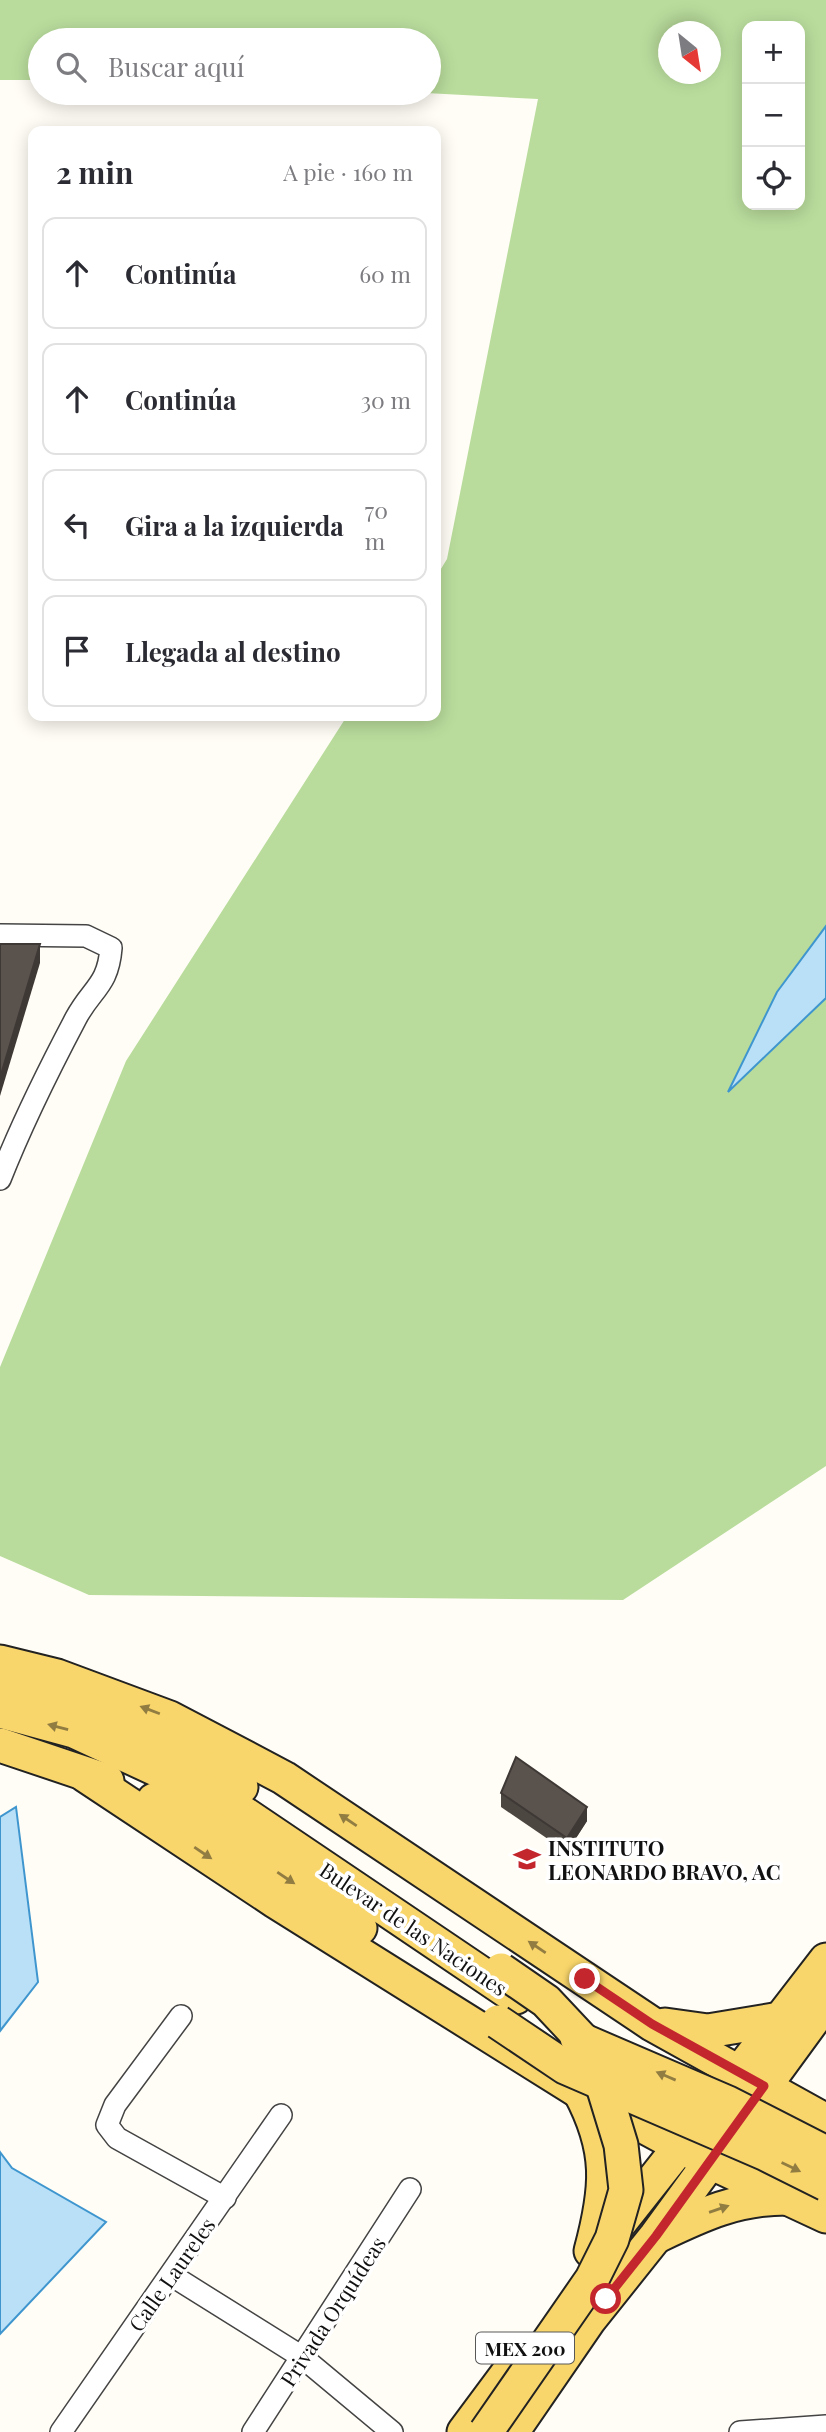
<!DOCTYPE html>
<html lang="es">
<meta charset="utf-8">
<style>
:root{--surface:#fff;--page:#f2f2f3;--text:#2b2b33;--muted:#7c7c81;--line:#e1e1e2}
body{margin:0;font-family:"Playfair Display",serif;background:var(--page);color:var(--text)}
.controls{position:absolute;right:21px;top:21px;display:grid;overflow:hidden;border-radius:14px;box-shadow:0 4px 18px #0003}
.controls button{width:63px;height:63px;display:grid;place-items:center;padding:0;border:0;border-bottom:2px solid var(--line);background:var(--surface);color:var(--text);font:35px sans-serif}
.compass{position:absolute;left:658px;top:21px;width:63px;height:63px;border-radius:50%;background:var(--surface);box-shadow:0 4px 18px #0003;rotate:150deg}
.stop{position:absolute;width:21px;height:21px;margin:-16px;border:5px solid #c4262e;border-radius:50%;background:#fff}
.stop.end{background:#c4262e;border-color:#fff;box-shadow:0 2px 7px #0008}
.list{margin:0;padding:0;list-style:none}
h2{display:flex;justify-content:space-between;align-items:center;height:91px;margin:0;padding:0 28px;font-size:30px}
h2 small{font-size:23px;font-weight:400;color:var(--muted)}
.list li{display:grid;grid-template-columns:46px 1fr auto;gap:21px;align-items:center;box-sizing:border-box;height:112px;margin:0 14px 14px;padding:0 14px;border:2px solid var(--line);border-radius:14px}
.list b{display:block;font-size:26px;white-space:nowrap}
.list em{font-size:23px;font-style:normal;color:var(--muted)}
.icon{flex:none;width:38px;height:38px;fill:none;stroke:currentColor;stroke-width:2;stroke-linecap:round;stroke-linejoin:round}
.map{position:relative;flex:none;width:826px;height:2432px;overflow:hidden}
.search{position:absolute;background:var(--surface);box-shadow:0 4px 18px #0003;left:28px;top:28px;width:413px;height:77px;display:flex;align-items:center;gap:18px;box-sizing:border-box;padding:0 24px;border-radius:38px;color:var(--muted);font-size:26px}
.panel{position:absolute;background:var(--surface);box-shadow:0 4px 18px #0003;left:28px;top:126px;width:413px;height:595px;border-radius:14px}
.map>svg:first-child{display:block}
.forest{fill:#b9dc9c;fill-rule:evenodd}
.water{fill:#b9e0f7;stroke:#3f96cf;stroke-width:2}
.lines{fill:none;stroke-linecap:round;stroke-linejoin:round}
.minor-casing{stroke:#444;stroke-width:24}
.primary-casing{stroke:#222;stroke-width:37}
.minor{stroke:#fff;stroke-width:21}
.primary{stroke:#f9d66b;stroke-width:33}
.primary-bridge-casing{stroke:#222;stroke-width:37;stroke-linecap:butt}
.primary-bridge{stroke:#f9d66b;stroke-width:33}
.wall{fill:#4d4742}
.shaded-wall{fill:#3f3936}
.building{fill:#5a524d;stroke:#3f3936;stroke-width:2}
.oneway{fill:#917d42}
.route{stroke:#c4262e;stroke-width:9}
.labels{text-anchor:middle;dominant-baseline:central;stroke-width:7;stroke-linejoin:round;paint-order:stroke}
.shield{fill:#fff;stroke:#585858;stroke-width:2}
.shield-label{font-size:19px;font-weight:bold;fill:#111}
.poi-label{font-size:21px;font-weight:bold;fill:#111;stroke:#fff;text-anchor:start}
.street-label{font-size:21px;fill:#111;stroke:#fff}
</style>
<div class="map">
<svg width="826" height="2432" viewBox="0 0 826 2432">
<rect width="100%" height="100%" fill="#fffdf5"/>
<path class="forest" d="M0,0H826V1466L623,1600L89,1595L0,1556V1367L126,1061L347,716H436V577L447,559L538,99L426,93H429V40H40V80H0ZM747,26H800V205H747ZM668,32H710V74H668Z"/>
<g class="water">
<path d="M826,926V998L728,1092L777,992Z"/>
<path d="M16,1807L38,1982L0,2031V1817Z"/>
<path d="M0,2152L12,2168L106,2222L0,2334Z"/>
</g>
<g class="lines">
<defs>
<g id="minor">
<path d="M0,935L86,936L111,948C108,986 92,988 76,1018C48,1071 22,1123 0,1179"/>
<path d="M181,2016L115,2105L107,2125L117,2138L225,2198"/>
<path d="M171,2275L302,2357L392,2432"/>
<path d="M61,2432L281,2115"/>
<path d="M253,2432L410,2189"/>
<path d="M740,2432L826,2426"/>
</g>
<g id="primary">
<path d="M0,1662L57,1676L170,1718L284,1778L652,2024L826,2121"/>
<path d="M3,1684L99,1713L241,1787"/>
<path d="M0,1711L74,1731L227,1802L516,1997"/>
<path d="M0,1745L107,1781"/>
<path d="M85,1775L275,1901L580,2092L710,2162L826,2216"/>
<path d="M154,1800L209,1826L360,1928"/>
<path d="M665,2025L708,2031L780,2019"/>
<path d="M725,2091L826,1960"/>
<path d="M580,2092C611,2150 608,2188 591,2251"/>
<path d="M753,2102L826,2002"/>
<path d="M614,2230L693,2130"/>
<path d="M659,2235C703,2214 737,2198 787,2198"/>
<path d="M464,2432L519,2358"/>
<path d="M512,2432L589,2320L656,2236L724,2143"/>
</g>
</defs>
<use href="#minor" class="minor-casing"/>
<use href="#primary" class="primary-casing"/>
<use href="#minor" class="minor"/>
<use href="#primary" class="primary"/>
<defs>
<g id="primary-bridge">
<path d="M498,2022L565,2067L764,2153L826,2184"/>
<path d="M577,2038L728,2103L826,2153"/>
<path d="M486,2432L592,2279L612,2239L626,2190L621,2145L592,2050L546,2001L501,1970"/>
</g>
</defs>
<use href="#primary-bridge" class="primary-bridge-casing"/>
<use href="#primary-bridge" class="primary-bridge"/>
</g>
<path class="wall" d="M501,1793L587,1821L567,1852L501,1807Z"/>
<g class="shaded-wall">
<path d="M40,944V963L0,1096V1078Z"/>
<path d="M587,1807V1821L567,1852V1838Z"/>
</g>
<g class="building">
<path d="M0,944H40L0,1078Z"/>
<path d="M516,1757L587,1807L567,1838L501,1793Z"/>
</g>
<defs><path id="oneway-solid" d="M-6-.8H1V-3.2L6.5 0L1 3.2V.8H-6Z" transform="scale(1.75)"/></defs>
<g class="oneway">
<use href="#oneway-solid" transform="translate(150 1710) rotate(-159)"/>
<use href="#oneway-solid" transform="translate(58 1727) rotate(-165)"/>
<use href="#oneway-solid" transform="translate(348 1820) rotate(-146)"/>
<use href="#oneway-solid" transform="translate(203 1853) rotate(34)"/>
<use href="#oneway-solid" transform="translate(286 1878) rotate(34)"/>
<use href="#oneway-solid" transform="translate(537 1947) rotate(-146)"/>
<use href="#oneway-solid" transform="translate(666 2076) rotate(-157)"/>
<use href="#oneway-solid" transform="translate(791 2167) rotate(26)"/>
<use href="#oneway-solid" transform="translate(719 2209) rotate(-19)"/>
</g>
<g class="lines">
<path class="route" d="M585,1979L652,2024L764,2086L656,2236L606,2299"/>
</g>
<defs>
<symbol id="school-bare" viewBox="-9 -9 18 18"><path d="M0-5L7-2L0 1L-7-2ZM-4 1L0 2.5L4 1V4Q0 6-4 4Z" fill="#c4262e" stroke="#fff" stroke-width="2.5" paint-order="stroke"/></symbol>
</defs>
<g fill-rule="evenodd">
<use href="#school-bare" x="508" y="1840" width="38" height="38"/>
</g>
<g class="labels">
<rect class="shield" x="476" y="2332.5" width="98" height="31" rx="5"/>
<g class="shield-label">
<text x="525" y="2348">MEX 200</text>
</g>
<g class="poi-label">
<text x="548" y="1847">INSTITUTO<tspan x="548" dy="24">LEONARDO BRAVO, AC</tspan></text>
</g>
<g class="street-label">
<text transform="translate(414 1928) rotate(34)">Bulevar de las Naciones</text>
<text transform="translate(171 2274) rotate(-55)">Calle Laureles</text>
<text transform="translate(332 2311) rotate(-57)">Privada Orquídeas</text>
</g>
</g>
</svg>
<div class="controls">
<button>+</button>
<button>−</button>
<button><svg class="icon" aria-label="locate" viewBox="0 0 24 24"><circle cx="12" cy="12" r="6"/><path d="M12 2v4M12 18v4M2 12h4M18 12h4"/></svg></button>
</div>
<svg class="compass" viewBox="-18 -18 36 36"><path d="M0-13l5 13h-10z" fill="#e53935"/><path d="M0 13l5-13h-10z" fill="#7c7c81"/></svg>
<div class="stop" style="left:606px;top:2299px"></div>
<div class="stop end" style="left:585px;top:1979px"></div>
<div class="search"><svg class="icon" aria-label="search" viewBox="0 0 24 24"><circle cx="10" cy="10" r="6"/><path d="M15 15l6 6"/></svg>Buscar aquí</div>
<section class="panel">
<h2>2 min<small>A pie · 160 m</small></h2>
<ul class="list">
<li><svg class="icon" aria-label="ahead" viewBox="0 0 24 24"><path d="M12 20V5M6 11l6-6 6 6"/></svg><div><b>Continúa</b></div><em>60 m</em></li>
<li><svg class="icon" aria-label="ahead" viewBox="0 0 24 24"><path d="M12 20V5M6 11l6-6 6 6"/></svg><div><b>Continúa</b></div><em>30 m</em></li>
<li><svg class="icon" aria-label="left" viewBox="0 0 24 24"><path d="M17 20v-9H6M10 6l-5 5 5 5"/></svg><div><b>Gira a la izquierda</b></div><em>70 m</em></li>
<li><svg class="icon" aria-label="arrive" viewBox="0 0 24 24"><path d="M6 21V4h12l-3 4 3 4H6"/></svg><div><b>Llegada al destino</b></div></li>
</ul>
</section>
</div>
